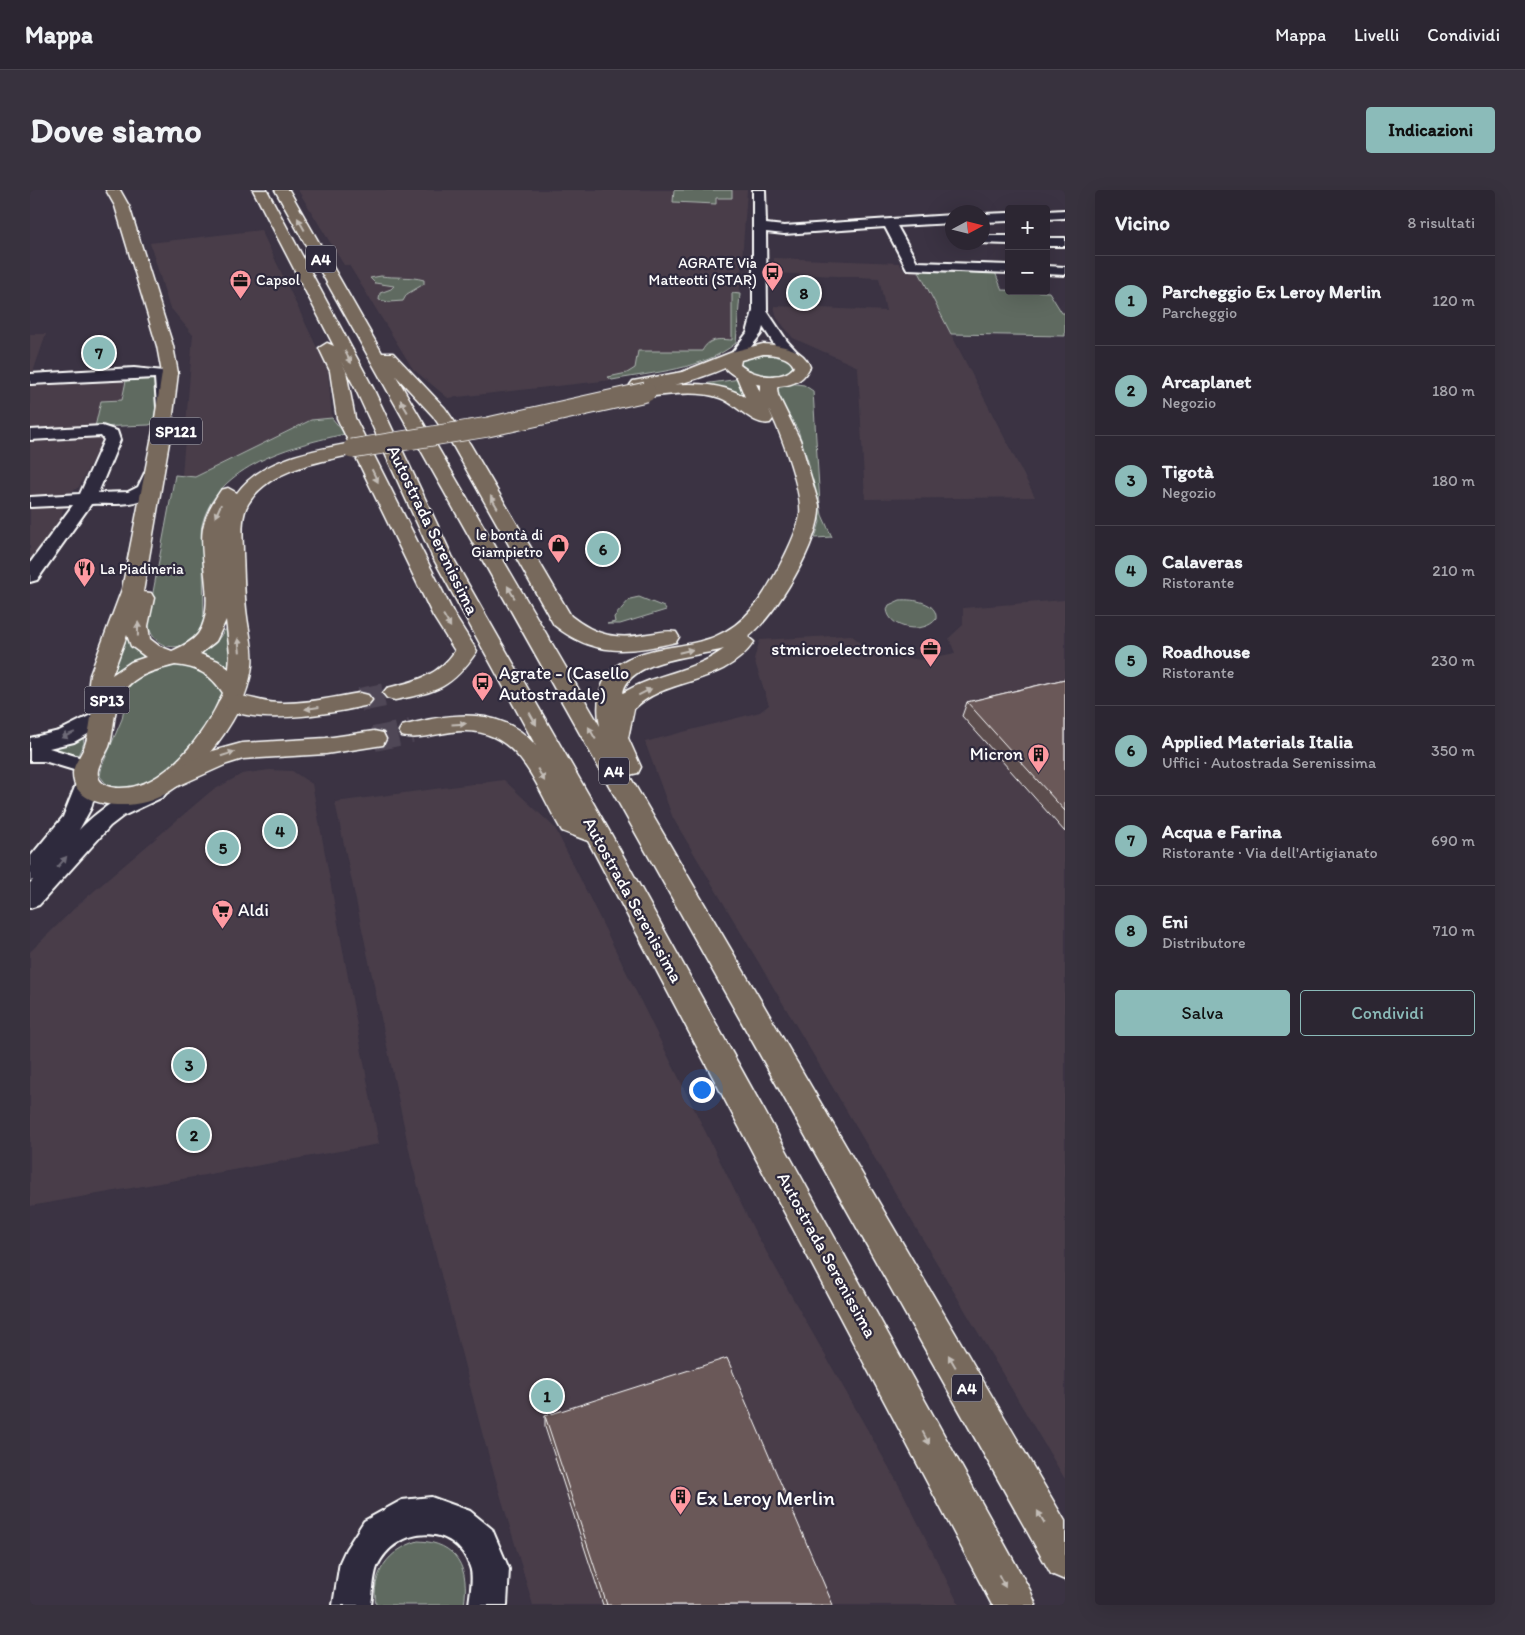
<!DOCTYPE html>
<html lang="it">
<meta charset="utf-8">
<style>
:root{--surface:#2c2632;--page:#38323e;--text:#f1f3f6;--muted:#a6a5ac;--line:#48434d;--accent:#8bbbb9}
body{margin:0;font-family:Itim,sans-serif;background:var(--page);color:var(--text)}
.controls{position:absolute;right:15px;top:15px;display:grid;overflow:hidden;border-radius:5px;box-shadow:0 5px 20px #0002}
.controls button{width:45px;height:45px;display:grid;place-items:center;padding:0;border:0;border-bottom:1px solid var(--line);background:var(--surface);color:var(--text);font:25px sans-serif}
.compass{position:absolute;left:915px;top:15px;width:45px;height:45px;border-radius:50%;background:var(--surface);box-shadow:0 5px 20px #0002;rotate:83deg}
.you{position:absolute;left:671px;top:899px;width:18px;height:18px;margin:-12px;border:4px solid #fff;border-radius:50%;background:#1a73e8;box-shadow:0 0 0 8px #1a73e833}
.badge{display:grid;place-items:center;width:32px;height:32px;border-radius:50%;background:var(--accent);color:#111;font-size:16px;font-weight:700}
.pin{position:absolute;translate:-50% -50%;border:2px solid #fff;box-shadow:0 1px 5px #0006}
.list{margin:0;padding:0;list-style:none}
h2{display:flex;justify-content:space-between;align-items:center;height:65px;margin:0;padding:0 20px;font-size:21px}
h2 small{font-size:16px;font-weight:400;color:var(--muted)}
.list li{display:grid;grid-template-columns:32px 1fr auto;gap:15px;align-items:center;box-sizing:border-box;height:90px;padding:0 20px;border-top:1px solid var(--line)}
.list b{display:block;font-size:19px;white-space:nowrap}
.list p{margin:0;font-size:16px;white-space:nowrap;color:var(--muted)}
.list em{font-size:16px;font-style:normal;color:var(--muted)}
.actions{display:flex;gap:10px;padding:15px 20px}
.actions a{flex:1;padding:11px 0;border:1px solid var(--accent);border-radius:5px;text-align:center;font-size:18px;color:var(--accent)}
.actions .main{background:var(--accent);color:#111}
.map{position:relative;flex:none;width:1035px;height:1415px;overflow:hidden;border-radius:5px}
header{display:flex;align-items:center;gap:30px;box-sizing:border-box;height:70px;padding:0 25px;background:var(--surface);border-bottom:1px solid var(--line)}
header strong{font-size:24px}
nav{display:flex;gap:28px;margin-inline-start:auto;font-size:18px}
.intro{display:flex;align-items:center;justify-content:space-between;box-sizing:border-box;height:120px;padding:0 30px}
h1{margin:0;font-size:35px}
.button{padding:12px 22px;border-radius:5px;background:var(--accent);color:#111;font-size:18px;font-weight:700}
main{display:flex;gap:30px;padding:0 30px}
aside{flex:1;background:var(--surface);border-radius:5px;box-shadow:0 5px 20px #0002}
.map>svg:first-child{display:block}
.built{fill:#493e4a}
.green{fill:#5e6b61;stroke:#aeb5b0}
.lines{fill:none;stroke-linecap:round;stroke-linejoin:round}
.highway-tunnel{stroke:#4f4756;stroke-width:24;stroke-dasharray:24 12;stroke-linecap:butt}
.minor-casing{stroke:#fff;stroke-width:4}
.major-casing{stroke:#fff;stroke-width:3}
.highway-casing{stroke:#fff;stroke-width:3}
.minor{fill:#2f2a3d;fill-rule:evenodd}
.major{fill:#77695c;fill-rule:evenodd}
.highway{fill:#77695c;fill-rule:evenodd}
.major-bridge-casing{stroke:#fff;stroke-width:21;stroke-linecap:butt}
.major-bridge{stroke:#77695c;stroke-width:19}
.wall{fill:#5c4d4d;stroke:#fff}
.building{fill:#6b5959;stroke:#fff}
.oneway{fill:#c2bcb6}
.oneway2{fill:#6d6a77}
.labels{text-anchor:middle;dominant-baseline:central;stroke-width:4.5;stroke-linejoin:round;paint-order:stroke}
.far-poi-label{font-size:15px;fill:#fff;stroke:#2f2a3d;text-anchor:end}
.shield{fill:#2f2a3d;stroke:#c1bfc5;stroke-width:1}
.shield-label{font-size:16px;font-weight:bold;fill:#fff}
.street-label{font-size:18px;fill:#fff;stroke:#2f2a3d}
.poi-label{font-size:18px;fill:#fff;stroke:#2f2a3d;text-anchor:end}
.near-poi-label{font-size:21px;fill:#fff;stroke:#2f2a3d;text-anchor:start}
</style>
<header>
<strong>Mappa</strong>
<nav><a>Mappa</a><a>Livelli</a><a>Condividi</a></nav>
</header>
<div class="intro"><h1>Dove siamo</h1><a class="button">Indicazioni</a></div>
<main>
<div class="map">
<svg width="1035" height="1415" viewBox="0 0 1035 1415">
<rect width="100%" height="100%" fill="#3b3343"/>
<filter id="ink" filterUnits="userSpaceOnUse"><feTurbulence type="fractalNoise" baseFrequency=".02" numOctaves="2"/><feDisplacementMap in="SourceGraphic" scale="10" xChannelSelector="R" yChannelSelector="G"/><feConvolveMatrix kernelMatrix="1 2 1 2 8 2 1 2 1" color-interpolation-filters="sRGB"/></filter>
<g filter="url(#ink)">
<g class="built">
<path d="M268,0H717L706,153L694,162L658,176L582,190L418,208L383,179L319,75H314Z"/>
<path d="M231,40L298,181L302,228L281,230L165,287L152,286L163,145L139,116L120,53Z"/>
<path d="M744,68L869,73L874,80H888L1005,307L835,309L828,177L763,148L747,128L744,116L856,121L849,88L744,83Z"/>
<path d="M0,144H16L2,185H0Z"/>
<path d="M97,186L92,210L65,237L0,241V192Z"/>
<path d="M66,246L71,248L72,251L49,297L39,303L0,306V249Z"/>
<path d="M34,315L31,327L0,373V317Z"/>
<path d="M1035,410V1289L643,628L615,552L730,522L739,515L724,469L730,450L821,445L842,462L890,470L925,463L919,448L933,435V418Z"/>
<path d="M239,580L262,581L282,594L349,954L0,1016V762L49,714L180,602L212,584Z"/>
<path d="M474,590L525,638L724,1040L871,1299L929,1415H503L453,1246L382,973L305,612Z"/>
</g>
<g class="green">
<path d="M644,0H702V8H686V14L643,12Z"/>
<path d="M888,80L965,82L972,100L1019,102L1032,123H1035V146L921,144Z"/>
<path d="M351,86C365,88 380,86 394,90V94L377,104L373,111L359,112L349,110L350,103L361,99L364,96L345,93L340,88Z"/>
<path d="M702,103L710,104L706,153C673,180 624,182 582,190L578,187L597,183L605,178L608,161H672C679,148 688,149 702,150Z"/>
<path d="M728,162L754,166L763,174V177C751,193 725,185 711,178L710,170Z"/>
<path d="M123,185L129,190L124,233L119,235L65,237L71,211L92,210L97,186Z"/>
<path d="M710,189L721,210L704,201L665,195Z"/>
<path d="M759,193L774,195L783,201L790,314L792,325L802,347L785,348L790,332L778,271L768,240L746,203L747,198Z"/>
<path d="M302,228L315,244C264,255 186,275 172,335C170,345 172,358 173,369C173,392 174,414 174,437C161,465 119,464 118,429L145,285L165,287L281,230Z"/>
<path d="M609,407L634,417L636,420L590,434H577L585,432L584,427L600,409Z"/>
<path d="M870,410C883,409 908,412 906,429C895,444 859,440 857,419L859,415Z"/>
<path d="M202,439L199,480L166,465L185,454L195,440Z"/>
<path d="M99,443L121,467L82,487L93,452Z"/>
<path d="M139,474L156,475L173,480L193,500L194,508L170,549L128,592L89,600L77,595L70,586L72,576L92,529L98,495L107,486Z"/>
<path d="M53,546L54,553L46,569L33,561L18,558Z"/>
<path d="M388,1351C427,1352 440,1379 434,1415H346C341,1384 358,1360 388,1351Z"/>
</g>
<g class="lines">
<g class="highway-tunnel">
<path d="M330,510L365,503"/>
<path d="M344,549L381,541"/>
</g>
<defs>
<g id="minor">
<path d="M723,0H735L736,34L754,36L922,25V33L867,36L887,72L979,75V83L877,79L855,37L754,44L736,42L737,121L757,151L770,165L768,168H758L746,157L733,137L731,144L714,166H704L702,163L717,143L723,121Z"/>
<path d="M1035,20V28L1016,29V21Z"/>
<path d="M979,23V31L952,32V24Z"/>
<path d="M952,46H979V54L947,53L952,52Z"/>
<rect x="1016" y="48" width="19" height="8"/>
<path d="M1016,76L1035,77V85L1016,84Z"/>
<path d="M104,178L134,181L142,190L143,217L141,220H129L127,217L125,188L0,194V184Z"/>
<path d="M72,236L87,241L90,250L68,303L98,302L108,297L118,276H130L133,280C130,287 127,296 122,302C110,318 79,313 61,314L7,390L0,392V373L43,315L0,317V307L50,304L74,250L71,246L0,250V240Z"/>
<path d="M73,519L81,521L84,526L81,531L44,552L19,558L65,572L68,577L65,582L57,584L65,587L68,592L61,618L49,640C65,623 108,589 133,597L137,602L133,607L93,626L80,636L9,715L0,718V693L3,690L0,691V667L33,627L49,587L57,584L14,571H0V548L29,541Z"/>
<path d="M401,1307L440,1321L462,1339L479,1379L477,1415H439C440,1404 444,1387 440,1377C425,1331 365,1336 347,1377C343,1388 343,1403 341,1415H303L310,1372L316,1359L334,1331L372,1310Z"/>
</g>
<g id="major">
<path d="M76,0H90L99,16L143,156L148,183L141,241L113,402L121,403L124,408L118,436L120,449L129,456L142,461C151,457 162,452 168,444C187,417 168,369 173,338C176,323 183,312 191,300L198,298L207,303C231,269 284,260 322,253L328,255L331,259L328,263C292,272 239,278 218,314C210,329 213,347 213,363C214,384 214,406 217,427C219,443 224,459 222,476C218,510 199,540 177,566C159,588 140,607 111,613C90,618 43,616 43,584C43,576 49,568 53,560C60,545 60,528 64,512L58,501L60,485L92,399L123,241L132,183L127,156L85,16ZM196,430L200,464L199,479L188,471L170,464L186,451ZM97,445L101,456L116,467L101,472L82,485ZM145,475C167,477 181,484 193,503C176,542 136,599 89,598C82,598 73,596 69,589C64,579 75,566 79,557C83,546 83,532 86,520C93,488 117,482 145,475Z"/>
<path d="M733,154C750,155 774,158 780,177C778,180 776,184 773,187C756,204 710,195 695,178C675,187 624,204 603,199L600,195L603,191L652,182L705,161ZM733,164C743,164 760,166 764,177C752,192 723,186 710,175L711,170Z"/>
</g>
<g id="highway">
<path d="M223,0H237L343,198L422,366L581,644L1000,1400L1006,1415H962L558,651L532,641C507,600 491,539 433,541C414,541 391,551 372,546L369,541L372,536C419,523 472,515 506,556L402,366L325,198L311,171L316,181L325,228L425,426L447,461C422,498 407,502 365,510L357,508L353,503L357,498C385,491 407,487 425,461L403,426L307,228L300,181L289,158L297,153L304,156Z"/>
<path d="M245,0H259L352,163H363L415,218L440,254L541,426C566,446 587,450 618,444C628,443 636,440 646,442L649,447L646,452C599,463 564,467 524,435L422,254L403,226L366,186L570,536C566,516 568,491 585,477C614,454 654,460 686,446C700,440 712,431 722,419C737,403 767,347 770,325C773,303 750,240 739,220L743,229L740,233C724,237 707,214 690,208C667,200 639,205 616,207L610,206L607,202L610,198L616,197C649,194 686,189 715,207L706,185L708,181H720L730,202V196C736,188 742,184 752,186L754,190L747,198L748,205L770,250L789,315C792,349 745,427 718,447L724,452C693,497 637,486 604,519L598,548L611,577L608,583L599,585L1035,1331V1390L1021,1384ZM694,459C664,482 625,483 593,503C599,469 666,467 694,459Z"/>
<path d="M330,503L338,505L342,510L338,515C309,523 209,540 189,511L193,506C209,502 231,513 249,513C276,514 304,507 330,503Z"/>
<path d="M344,541L353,543L356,549L353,555L296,564L213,569L197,574L139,600L130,598L126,592L130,586L179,562L212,553L296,548Z"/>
</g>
</defs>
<use href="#minor" class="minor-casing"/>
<use href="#major" class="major-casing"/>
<use href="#highway" class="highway-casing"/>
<use href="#minor" class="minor"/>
<use href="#major" class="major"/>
<use href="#highway" class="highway"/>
<defs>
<path id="major-bridge" d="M322,259L458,237L616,202"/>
</defs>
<use href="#major-bridge" class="major-bridge-casing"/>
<use href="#major-bridge" class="major-bridge"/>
</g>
<g class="wall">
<path d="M1035,489V642L932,526L937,512Z"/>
<path d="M515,1226L803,1415H573L515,1237Z"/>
</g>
<g class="building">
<path d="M1035,489V621L937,512Z"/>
<path d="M697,1168L803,1415H577L515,1226Z"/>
</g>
<defs><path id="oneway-solid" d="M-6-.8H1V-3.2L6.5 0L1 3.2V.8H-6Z" transform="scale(1.25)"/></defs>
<g class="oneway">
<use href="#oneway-solid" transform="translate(271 34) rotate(-119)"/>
<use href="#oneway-solid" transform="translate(318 167) rotate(62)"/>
<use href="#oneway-solid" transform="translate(374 216) rotate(-120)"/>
<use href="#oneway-solid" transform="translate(345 286) rotate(64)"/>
<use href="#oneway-solid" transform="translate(464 312) rotate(-120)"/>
<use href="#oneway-solid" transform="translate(188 321) rotate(114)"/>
<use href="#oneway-solid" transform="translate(481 402) rotate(-120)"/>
<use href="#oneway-solid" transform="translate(417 431) rotate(59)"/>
<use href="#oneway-solid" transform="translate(108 439) rotate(-89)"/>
<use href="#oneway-solid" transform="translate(209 455) rotate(-97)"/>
<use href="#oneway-solid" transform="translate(656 461) rotate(-13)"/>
<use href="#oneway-solid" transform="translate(615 502) rotate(-26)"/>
<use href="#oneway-solid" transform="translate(282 518) rotate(172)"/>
<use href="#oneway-solid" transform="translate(503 529) rotate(61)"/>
<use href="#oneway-solid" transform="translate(429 534) rotate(-3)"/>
<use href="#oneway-solid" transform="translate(562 543) rotate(-120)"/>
<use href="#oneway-solid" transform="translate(198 564) rotate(-17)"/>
<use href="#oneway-solid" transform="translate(511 585) rotate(60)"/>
<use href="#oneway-solid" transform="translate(922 1171) rotate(-120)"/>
<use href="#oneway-solid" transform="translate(896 1248) rotate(62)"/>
<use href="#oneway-solid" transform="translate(1011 1327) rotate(-120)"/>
<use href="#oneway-solid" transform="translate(972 1391) rotate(62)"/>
</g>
<g class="oneway2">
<use href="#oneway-solid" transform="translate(38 545) rotate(157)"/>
<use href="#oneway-solid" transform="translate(32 672) rotate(-49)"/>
</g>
</g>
<defs>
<symbol id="bus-pin" viewBox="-11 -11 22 30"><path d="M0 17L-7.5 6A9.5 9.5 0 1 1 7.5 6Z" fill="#ff9aa2" stroke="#2f2a3d"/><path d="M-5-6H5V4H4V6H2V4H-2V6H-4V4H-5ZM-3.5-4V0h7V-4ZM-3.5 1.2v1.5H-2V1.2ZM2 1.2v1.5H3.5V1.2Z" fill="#111"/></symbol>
<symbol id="office-pin" viewBox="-11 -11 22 30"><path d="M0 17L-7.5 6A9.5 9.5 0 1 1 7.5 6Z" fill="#ff9aa2" stroke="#2f2a3d"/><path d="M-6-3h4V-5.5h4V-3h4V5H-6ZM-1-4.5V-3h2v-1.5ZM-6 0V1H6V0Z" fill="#111"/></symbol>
<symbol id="shop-pin" viewBox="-11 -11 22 30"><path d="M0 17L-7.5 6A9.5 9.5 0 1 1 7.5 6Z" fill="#ff9aa2" stroke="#2f2a3d"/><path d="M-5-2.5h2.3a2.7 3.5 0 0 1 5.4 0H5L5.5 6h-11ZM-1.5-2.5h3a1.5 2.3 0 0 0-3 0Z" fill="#111"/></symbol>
<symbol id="restaurant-pin" viewBox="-11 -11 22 30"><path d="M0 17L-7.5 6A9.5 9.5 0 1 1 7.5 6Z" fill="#ff9aa2" stroke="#2f2a3d"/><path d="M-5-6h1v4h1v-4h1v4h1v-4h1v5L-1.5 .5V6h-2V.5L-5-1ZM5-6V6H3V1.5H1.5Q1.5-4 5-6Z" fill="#111"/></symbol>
<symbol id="building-pin" viewBox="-11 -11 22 30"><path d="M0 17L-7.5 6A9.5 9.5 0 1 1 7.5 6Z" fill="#ff9aa2" stroke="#2f2a3d"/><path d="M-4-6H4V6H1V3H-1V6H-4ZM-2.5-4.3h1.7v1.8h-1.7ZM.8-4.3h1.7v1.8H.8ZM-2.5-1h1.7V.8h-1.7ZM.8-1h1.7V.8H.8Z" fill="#111"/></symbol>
<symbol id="supermarket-pin" viewBox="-11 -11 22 30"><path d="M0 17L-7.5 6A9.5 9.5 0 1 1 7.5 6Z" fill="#ff9aa2" stroke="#2f2a3d"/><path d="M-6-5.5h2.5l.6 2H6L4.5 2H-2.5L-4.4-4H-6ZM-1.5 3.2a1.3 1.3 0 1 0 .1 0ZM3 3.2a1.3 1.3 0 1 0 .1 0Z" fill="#111"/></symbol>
</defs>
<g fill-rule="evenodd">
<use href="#bus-pin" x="730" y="70" width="25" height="34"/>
<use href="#office-pin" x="198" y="78" width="25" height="34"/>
<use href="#shop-pin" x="516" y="342" width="25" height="34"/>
<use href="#restaurant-pin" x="42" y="366" width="25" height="34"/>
<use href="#office-pin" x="888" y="446" width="25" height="34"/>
<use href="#bus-pin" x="440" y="480" width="25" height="34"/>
<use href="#building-pin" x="996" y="552" width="25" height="34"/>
<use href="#supermarket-pin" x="180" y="708" width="25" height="34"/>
<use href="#building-pin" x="638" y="1294" width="25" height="34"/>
</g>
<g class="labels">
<g class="far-poi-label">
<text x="727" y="73">AGRATE Via<tspan x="727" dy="17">Matteotti (STAR)</tspan></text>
<text x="226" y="90" text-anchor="start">Capsol</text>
<text x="513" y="345">le bontà di<tspan x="513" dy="17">Giampietro</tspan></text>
<text x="70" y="379" text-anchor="start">La Piadineria</text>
</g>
<g class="shield">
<rect x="276" y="55.5" width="30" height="27" rx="4"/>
<rect x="120" y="227.5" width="52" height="27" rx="4"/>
<rect x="54.5" y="496.5" width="45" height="27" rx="4"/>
<rect x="569" y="567.5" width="30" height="27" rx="4"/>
<rect x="922" y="1184.5" width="30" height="27" rx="4"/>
</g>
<g class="shield-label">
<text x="291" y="69">A4</text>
<text x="146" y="241">SP121</text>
<text x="77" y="510">SP13</text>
<text x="584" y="581">A4</text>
<text x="937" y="1198">A4</text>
</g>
<g class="street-label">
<text transform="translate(403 340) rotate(64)">Autostrada Serenissima</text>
<text transform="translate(603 710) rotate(61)">Autostrada Serenissima</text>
<text transform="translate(797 1065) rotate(61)">Autostrada Serenissima</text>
</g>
<g class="poi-label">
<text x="885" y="459">stmicroelectronics</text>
<text x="469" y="483" text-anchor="start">Agrate - (Casello<tspan x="469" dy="21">Autostradale)</tspan></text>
<text x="993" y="564">Micron</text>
<text x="208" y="720" text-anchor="start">Aldi</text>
</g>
<g class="near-poi-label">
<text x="666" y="1307">Ex Leroy Merlin</text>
</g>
</g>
</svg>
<div class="controls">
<button>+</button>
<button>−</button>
</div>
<svg class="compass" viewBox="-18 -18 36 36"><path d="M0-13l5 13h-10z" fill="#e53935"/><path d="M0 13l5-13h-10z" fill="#a6a5ac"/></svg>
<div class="you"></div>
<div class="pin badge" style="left:517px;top:1206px">1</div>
<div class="pin badge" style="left:164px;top:945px">2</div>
<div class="pin badge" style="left:159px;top:875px">3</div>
<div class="pin badge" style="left:250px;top:641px">4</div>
<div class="pin badge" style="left:193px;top:658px">5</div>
<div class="pin badge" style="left:573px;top:359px">6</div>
<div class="pin badge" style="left:69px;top:163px">7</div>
<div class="pin badge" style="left:774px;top:103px">8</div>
</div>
<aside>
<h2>Vicino<small>8 risultati</small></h2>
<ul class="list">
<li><span class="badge">1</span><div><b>Parcheggio Ex Leroy Merlin</b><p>Parcheggio</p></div><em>120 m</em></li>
<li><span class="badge">2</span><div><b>Arcaplanet</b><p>Negozio</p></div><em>180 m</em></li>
<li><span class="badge">3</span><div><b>Tigotà</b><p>Negozio</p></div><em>180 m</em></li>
<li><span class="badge">4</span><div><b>Calaveras</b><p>Ristorante</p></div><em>210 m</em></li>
<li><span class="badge">5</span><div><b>Roadhouse</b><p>Ristorante</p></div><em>230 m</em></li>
<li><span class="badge">6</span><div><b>Applied Materials Italia</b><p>Uffici · Autostrada Serenissima</p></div><em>350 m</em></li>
<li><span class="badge">7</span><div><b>Acqua e Farina</b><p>Ristorante · Via dell'Artigianato</p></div><em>690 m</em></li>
<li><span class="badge">8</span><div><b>Eni</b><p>Distributore</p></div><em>710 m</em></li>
</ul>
<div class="actions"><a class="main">Salva</a><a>Condividi</a></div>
</aside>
</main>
